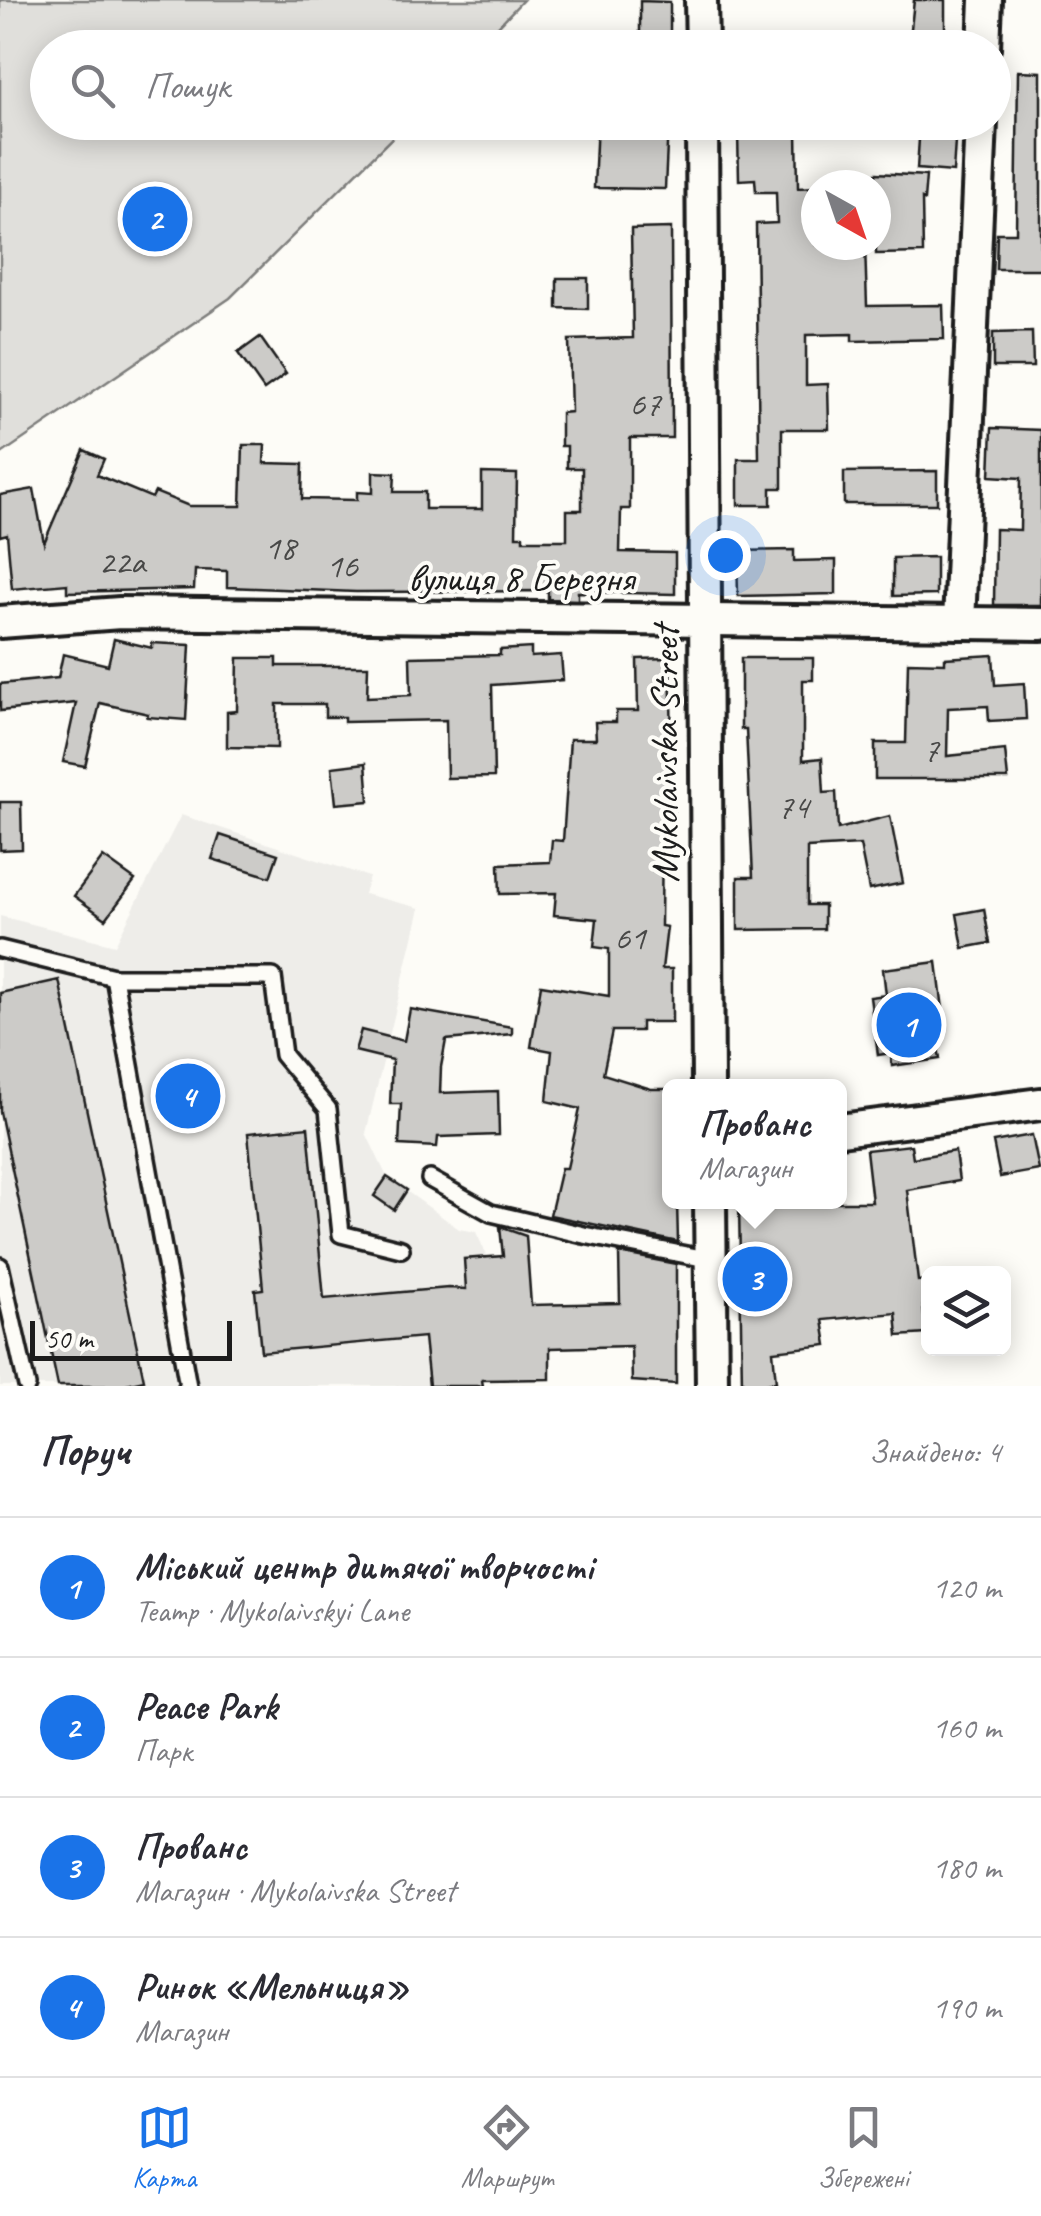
<!DOCTYPE html>
<html lang="uk">
<meta charset="utf-8">
<style>
:root{--surface:#fff;--page:#f7f7f7;--text:#2b2b33;--muted:#7c7c81;--line:#e1e1e2;--accent:#1a73e8}
body{margin:0;font-family:Caveat,sans-serif;background:var(--page);color:var(--text)}
.controls{position:absolute;right:30px;bottom:30px;display:grid;overflow:hidden;border-radius:15px;box-shadow:0 5px 25px #0003}
.controls button{width:90px;height:90px;display:grid;place-items:center;padding:0;border:0;border-bottom:2px solid var(--line);background:var(--surface);color:var(--text);font:50px sans-serif}
.compass{position:absolute;left:801px;top:170px;width:90px;height:90px;border-radius:50%;background:var(--surface);box-shadow:0 5px 25px #0003;rotate:140deg}
.scale{position:absolute;left:30px;bottom:25px;width:202px;box-sizing:border-box;padding-left:10px;border:5px solid #1c1c1c;border-top:0;font-size:28px;line-height:35px;white-space:nowrap;color:#1c1c1c;-webkit-text-stroke:8px #fdfcf7;paint-order:stroke}
.you{position:absolute;left:725px;top:555px;width:35px;height:35px;margin:-25px;border:8px solid #fff;border-radius:50%;background:#1a73e8;box-shadow:0 0 0 15px #1a73e833}
.badge{display:grid;place-items:center;width:65px;height:65px;border-radius:50%;background:var(--accent);color:#fff;font-size:32px;font-weight:700}
.pin{position:absolute;translate:-50% -50%;border:5px solid #fff;box-shadow:0 2px 10px #0006}
.popup{position:absolute;left:662px;top:1079px;width:185px;height:130px;box-sizing:border-box;display:grid;place-content:center;border-radius:15px;background:var(--surface);filter:drop-shadow(0 2px 8px #0005);font-size:32px;white-space:nowrap;color:var(--muted)}
.popup b{font-size:38px;color:var(--text)}
.popup::after{content:'';position:absolute;left:50%;top:100%;margin-left:-20px;border:20px solid transparent;border-top-color:var(--surface)}
.list{margin:0;padding:0;list-style:none}
h2{display:flex;justify-content:space-between;align-items:center;height:130px;margin:0;padding:0 40px;font-size:42px}
h2 small{font-size:32px;font-weight:400;color:var(--muted)}
.list li{display:grid;grid-template-columns:65px 1fr auto;gap:30px;align-items:center;box-sizing:border-box;height:140px;padding:0 40px;border-top:2px solid var(--line)}
.list b{display:block;font-size:38px;white-space:nowrap}
.list p{margin:0;font-size:32px;white-space:nowrap;color:var(--muted)}
.list em{font-size:32px;font-style:normal;color:var(--muted)}
.icon{flex:none;width:55px;height:55px;fill:none;stroke:currentColor;stroke-width:2;stroke-linecap:round;stroke-linejoin:round}
.map{position:relative;flex:none;width:1041px;height:1386px;overflow:hidden}
.search{position:absolute;background:var(--surface);box-shadow:0 5px 25px #0003;left:30px;right:30px;top:30px;height:110px;display:flex;align-items:center;gap:25px;box-sizing:border-box;padding:0 35px;border-radius:55px;color:var(--muted);font-size:38px}
.sheet{height:690px;background:var(--surface)}
nav{display:flex;justify-content:space-around;align-items:center;box-sizing:border-box;height:140px;border-top:2px solid var(--line);background:var(--surface);font-size:28px;color:var(--muted)}
nav a{display:grid;justify-items:center;gap:5px}
nav .on{color:var(--accent)}
.map>svg:first-child{display:block}
.built{fill:#eeede9}
.green{fill:#e0dfdb;stroke:#7e7e7c;stroke-width:2.5}
.building{fill:#cccbc8;stroke:#1c1c1c;stroke-width:2.5}
.lines{fill:none;stroke-linecap:round;stroke-linejoin:round}
.service-casing{stroke:#1c1c1c;stroke-width:22}
.minor-casing{stroke:#1c1c1c;stroke-width:38}
.service{stroke:#fdfcf7;stroke-width:15}
.minor{stroke:#fdfcf7;stroke-width:30}
.labels{text-anchor:middle;dominant-baseline:central;stroke-width:8;stroke-linejoin:round;paint-order:stroke}
.number-label{font-size:35px;fill:#484847}
.street-label{font-size:40px;fill:#1c1c1c;stroke:#fdfcf7}
</style>
<div class="map">
<svg width="1041" height="1386" viewBox="0 0 1041 1386">
<rect width="100%" height="100%" fill="#fdfcf7"/>
<filter id="ink" filterUnits="userSpaceOnUse"><feTurbulence type="fractalNoise" baseFrequency=".01" numOctaves="2"/><feDisplacementMap in="SourceGraphic" scale="20" xChannelSelector="R" yChannelSelector="G"/><feConvolveMatrix kernelMatrix="1 2 1 2 8 2 1 2 1" color-interpolation-filters="sRGB"/></filter>
<g filter="url(#ink)">
<path class="built" d="M181,815L369,877L364,894L420,908L366,1133L387,1177L459,1229L476,1232L488,1258L464,1259L466,1289H448L483,1386H0V916L115,945Z"/>
<path class="green" d="M0,0H523L478,47L48,48V122L407,123L230,298L0,455Z"/>
<g class="building">
<path d="M914,0H945V48H909Z"/>
<path d="M640,1L670,2V42H640Z"/>
<path d="M1018,71L1041,72V269H996L997,233H1016Z"/>
<path d="M597,122H668L665,189L594,188Z"/>
<path d="M920,124L956,126L953,172L917,169Z"/>
<path d="M797,131L798,188L816,187V245H865L867,306L943,305L944,339L852,341V334L806,335V385L828,384L829,429H782V488H771V505H738V459H759L756,224L777,223L776,192H756L755,179L739,180L738,132Z"/>
<path d="M876,173L926,176L924,200L922,199L923,253L876,254Z"/>
<path d="M671,228L672,438H630V509H621L620,552L675,553V594L578,592V600L548,599V591L356,592L227,587V571L195,570L194,589L67,592V584L12,589L7,534L0,536V495L34,489L44,543L84,450L104,459L97,475L152,498L155,492L189,506H241L243,445H265L264,463L303,464L302,499L357,500V492L373,493V472L395,473L394,492H425V509H482V473L517,474L516,536H523V540H567V510H582V468H567V446H561V413L571,412L569,340L633,338L631,229Z"/>
<path d="M557,278H588V309L557,308Z"/>
<path d="M1032,332L1033,367H993V333Z"/>
<path d="M260,337L286,374L264,390L238,353Z"/>
<path d="M992,428L1041,430V605H994L995,529L1020,530L1021,478L990,476Z"/>
<path d="M937,471V504H844V472Z"/>
<path d="M794,550V561L836,560V594L738,596L737,551Z"/>
<path d="M936,557V595L893,596V558Z"/>
<path d="M114,639L152,648V643L190,645L186,720L147,717L148,714L100,703L85,766L63,762L76,703L0,711V684L58,678L63,654L108,665Z"/>
<path d="M531,648V657L561,655L563,680L492,685L494,777L447,778L446,720L344,722V717H325V704H277V748L227,747V712L237,711L238,658H277V666H368L367,697L411,695L410,657L500,655V650Z"/>
<path d="M993,655L995,685L1024,683L1026,719L989,721L988,706L948,708L947,756L1005,750L1008,779H875V743H906L908,662L945,663V658Z"/>
<path d="M670,658L674,822L662,823L661,926L667,927L662,969H672V1022H641V1031H612L603,1074L651,1089H670V1202H677L678,1242L550,1215L561,1168H567L580,1109L547,1101L552,1051L531,1047L541,985L609,996V949L594,947L597,919L554,915L556,893L500,894L499,864L550,862L552,840L563,841L570,739H596L595,722H616V711H638L637,659Z"/>
<path d="M741,658H813V680H803V760L822,758L824,793L836,792L838,829L890,816L903,883L869,890L860,845L807,848V905H824V929L738,930V877H753L746,729H741Z"/>
<path d="M366,763L369,801L336,804L332,767Z"/>
<path d="M0,802H21L22,849L0,850Z"/>
<path d="M220,835L278,854L270,877L212,859Z"/>
<path d="M103,857L135,880L106,919L74,896Z"/>
<path d="M984,909L990,943L963,948L957,914Z"/>
<path d="M937,962L946,1033L936,1035L940,1059L892,1066L891,1053L878,1055L870,997L886,995L883,969Z"/>
<path d="M59,980L144,1380L118,1386H58L0,1112V993Z"/>
<path d="M410,1009L512,1027V1034L446,1040L441,1067L440,1093L498,1091L499,1135L438,1137L437,1147L399,1145L401,1104H390L392,1060L355,1051L361,1030L404,1041Z"/>
<path d="M308,1127L324,1299L448,1288L466,1289L464,1259L503,1256L500,1227L526,1236L531,1305L620,1303L619,1253L676,1264V1384L632,1381L631,1346L550,1348V1379L482,1380L483,1386H429L424,1337L261,1352L255,1290L263,1289L248,1133Z"/>
<path d="M1032,1135L1039,1170L1000,1177L993,1142Z"/>
<path d="M911,1145L913,1158L955,1151L959,1181L907,1190L918,1281L928,1280V1305L923,1306L926,1334L898,1336L896,1313L823,1320L827,1345L773,1351L776,1382L742,1386L739,1202H872L866,1150Z"/>
<path d="M387,1177L407,1190L394,1210L374,1196Z"/>
</g>
<g class="lines">
<defs>
<g id="service">
<path d="M0,949L114,977"/>
<path d="M430,1179L491,1213L584,1235L712,1260"/>
<path d="M0,1266L27,1386"/>
<path d="M188,1386L114,977H273L283,1055L328,1109L341,1234L401,1249"/>
</g>
<g id="minor">
<path d="M701,0L702,48"/>
<path d="M984,48L986,0"/>
<path d="M702,122L708,1086"/>
<path d="M0,622L120,613L1041,624"/>
<path d="M959,623L981,122"/>
<path d="M840,1130L1041,1104"/>
<path d="M710,1202L712,1386"/>
</g>
</defs>
<use href="#service" class="service-casing"/>
<use href="#minor" class="minor-casing"/>
<use href="#service" class="service"/>
<use href="#minor" class="minor"/>
</g>
</g>
<g class="labels">
<g class="number-label">
<text x="645" y="403">67</text>
<text x="280" y="547">18</text>
<text x="122" y="561">22а</text>
<text x="342" y="565">16</text>
<text x="931" y="749">7</text>
<text x="793" y="806">74</text>
<text x="630" y="937">61</text>
</g>
<g class="street-label">
<text x="521" y="578">вулиця 8 Березня</text>
<text transform="translate(665 754) rotate(-90)">Mykolaivska Street</text>
</g>
</g>
</svg>
<div class="controls">
<button><svg class="icon" aria-label="layers" viewBox="0 0 24 24"><path d="M12 4l9 5-9 5-9-5zM3 14l9 5 9-5"/></svg></button>
</div>
<svg class="compass" viewBox="-18 -18 36 36"><path d="M0-13l5 13h-10z" fill="#e53935"/><path d="M0 13l5-13h-10z" fill="#7c7c81"/></svg>
<div class="scale">50 m</div>
<div class="you"></div>
<div class="pin badge" style="left:909px;top:1025px">1</div>
<div class="pin badge" style="left:155px;top:219px">2</div>
<div class="pin badge" style="left:755px;top:1279px">3</div>
<div class="popup"><b>Прованс</b>Магазин</div>
<div class="pin badge" style="left:188px;top:1096px">4</div>
<div class="search"><svg class="icon" aria-label="search" viewBox="0 0 24 24"><circle cx="10" cy="10" r="6"/><path d="M15 15l6 6"/></svg>Пошук</div>
</div>
<section class="sheet">
<h2>Поруч<small>Знайдено: 4</small></h2>
<ul class="list">
<li><span class="badge">1</span><div><b>Міський центр дитячої творчості</b><p>Театр · Mykolaivskyi Lane</p></div><em>120 m</em></li>
<li><span class="badge">2</span><div><b>Peace Park</b><p>Парк</p></div><em>160 m</em></li>
<li><span class="badge">3</span><div><b>Прованс</b><p>Магазин · Mykolaivska Street</p></div><em>180 m</em></li>
<li><span class="badge">4</span><div><b>Ринок «Мельниця»</b><p>Магазин</p></div><em>190 m</em></li>
</ul>
</section>
<nav>
<a class="on"><svg class="icon" aria-label="map" viewBox="0 0 24 24"><path d="M3 6l6-2 6 2 6-2v14l-6 2-6-2-6 2zM9 4v14M15 6v14"/></svg>Карта</a>
<a><svg class="icon" aria-label="directions" viewBox="0 0 24 24"><path d="M12 3l9 9-9 9-9-9zM9 14v-3h6M13 9l2 2-2 2"/></svg>Маршрут</a>
<a><svg class="icon" aria-label="saved" viewBox="0 0 24 24"><path d="M7 4h10v16l-5-4-5 4z"/></svg>Збережені</a>
</nav>
